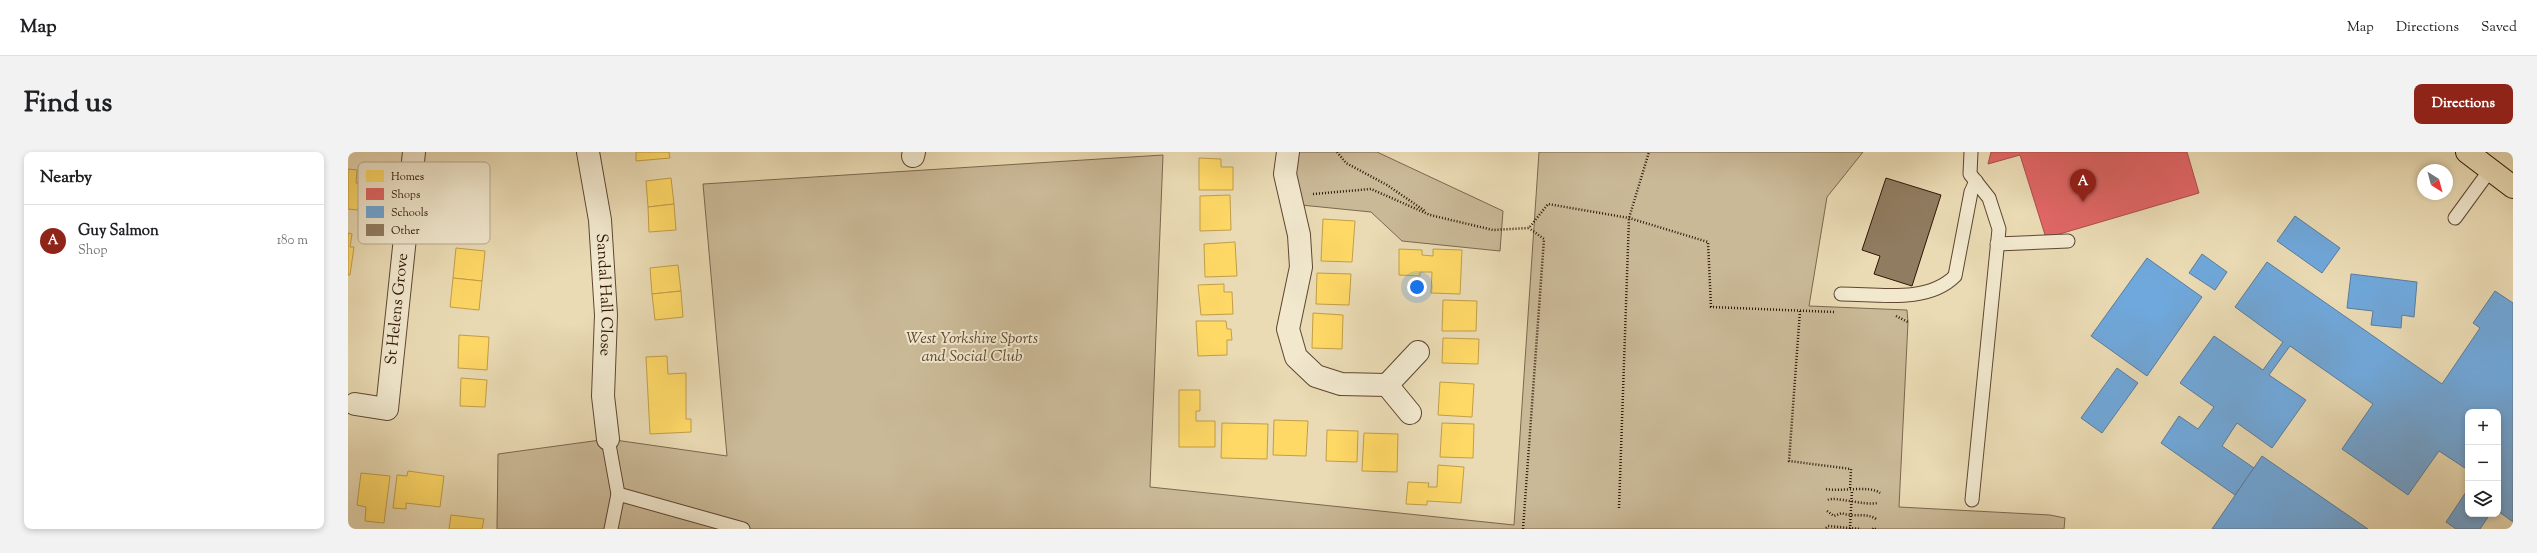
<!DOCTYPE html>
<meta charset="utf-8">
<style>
:root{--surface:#fff;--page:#f2f2f2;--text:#202124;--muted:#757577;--line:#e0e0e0;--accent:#8f2418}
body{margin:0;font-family:"Sorts Mill Goudy",serif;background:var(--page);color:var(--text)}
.controls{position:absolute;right:12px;bottom:12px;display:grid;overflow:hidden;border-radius:8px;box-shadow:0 2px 6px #0003}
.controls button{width:36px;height:36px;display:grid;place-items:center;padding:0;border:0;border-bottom:1px solid var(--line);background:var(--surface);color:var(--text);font:20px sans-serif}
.compass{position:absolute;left:2069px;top:12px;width:36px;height:36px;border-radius:50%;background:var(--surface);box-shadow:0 2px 6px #0003;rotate:144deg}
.you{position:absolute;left:1069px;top:135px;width:14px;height:14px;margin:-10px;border:3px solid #fff;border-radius:50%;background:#1a73e8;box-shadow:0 0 0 6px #1a73e833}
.badge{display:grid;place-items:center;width:26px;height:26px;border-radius:50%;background:var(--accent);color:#fff;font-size:13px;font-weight:700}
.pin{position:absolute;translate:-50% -33px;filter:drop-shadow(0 1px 2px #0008)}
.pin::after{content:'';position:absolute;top:21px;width:14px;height:12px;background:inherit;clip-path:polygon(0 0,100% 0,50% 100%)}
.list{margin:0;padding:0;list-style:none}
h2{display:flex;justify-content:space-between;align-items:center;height:52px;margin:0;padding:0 16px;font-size:17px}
h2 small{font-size:13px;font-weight:400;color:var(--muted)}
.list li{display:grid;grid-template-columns:26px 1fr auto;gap:12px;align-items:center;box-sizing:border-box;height:72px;padding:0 16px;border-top:1px solid var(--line)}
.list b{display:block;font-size:15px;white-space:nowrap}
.list p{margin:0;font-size:13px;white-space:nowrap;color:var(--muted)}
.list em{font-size:13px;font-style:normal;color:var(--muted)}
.icon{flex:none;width:22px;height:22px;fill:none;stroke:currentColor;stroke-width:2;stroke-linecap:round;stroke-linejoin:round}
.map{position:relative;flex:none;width:2165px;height:377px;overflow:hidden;border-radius:8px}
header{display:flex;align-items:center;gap:24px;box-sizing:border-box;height:56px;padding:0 20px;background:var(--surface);border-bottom:1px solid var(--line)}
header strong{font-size:19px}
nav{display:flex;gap:22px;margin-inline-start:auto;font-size:14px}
.intro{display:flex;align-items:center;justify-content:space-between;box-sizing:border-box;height:96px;padding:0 24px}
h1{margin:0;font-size:28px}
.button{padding:10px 18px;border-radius:8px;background:var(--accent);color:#fff;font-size:14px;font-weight:700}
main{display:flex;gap:24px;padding:0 24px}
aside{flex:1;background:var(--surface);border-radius:8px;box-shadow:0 2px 6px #0003}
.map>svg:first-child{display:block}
.green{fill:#cab997;stroke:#7c674f}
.homes{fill:#ffd966;stroke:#c19e4a}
.shops{fill:#e06666;stroke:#ab4e4a}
.schools{fill:#6fa8dc;stroke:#5c7c9c}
.building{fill:#907c61;stroke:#2f1507}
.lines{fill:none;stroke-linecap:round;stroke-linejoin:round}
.lane-casing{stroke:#5e4632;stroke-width:15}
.street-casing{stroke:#5e4632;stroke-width:24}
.primary-casing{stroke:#2f1507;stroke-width:24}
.path{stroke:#2f1507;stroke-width:2.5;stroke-dasharray:1 2;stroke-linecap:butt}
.lane{stroke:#f1e8ce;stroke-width:13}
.street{stroke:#f1e8ce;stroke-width:22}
.primary{stroke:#eadbb4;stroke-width:22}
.labels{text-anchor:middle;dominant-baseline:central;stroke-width:4;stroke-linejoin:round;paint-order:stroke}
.street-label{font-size:16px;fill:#2f1507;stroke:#f1e8ce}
.park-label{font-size:16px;font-style:italic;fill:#5e4632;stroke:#f1e8ce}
.key{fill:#f1e8ce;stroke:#b7a992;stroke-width:1}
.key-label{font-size:11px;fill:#2f1507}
</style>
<header>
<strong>Map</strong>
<nav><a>Map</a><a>Directions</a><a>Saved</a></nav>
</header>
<div class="intro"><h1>Find us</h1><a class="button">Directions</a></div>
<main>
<aside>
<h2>Nearby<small></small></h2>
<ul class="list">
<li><span class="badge">A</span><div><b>Guy Salmon</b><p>Shop</p></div><em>180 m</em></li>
</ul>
</aside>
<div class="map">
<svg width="2165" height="377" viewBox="0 0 2165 377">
<rect width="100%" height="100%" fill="#eadbb4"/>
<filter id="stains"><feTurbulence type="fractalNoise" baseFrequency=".005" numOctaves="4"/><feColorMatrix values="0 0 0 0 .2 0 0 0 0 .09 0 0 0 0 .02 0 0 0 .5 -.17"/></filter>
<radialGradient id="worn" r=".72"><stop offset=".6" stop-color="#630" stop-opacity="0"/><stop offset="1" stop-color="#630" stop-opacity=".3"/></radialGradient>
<g class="green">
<path d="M940,0H1029L1155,59L1152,99L1054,89L1023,60L943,52Z"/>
<path d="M1191,0H1515L1479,45L1461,154L1559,158L1560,170L1551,355L1702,363L1717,366L1716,377H149L150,302L260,287L379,304L355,32L815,3L802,335L1166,373Z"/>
</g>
<g class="homes">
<path d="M288,0H321L322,6L288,9Z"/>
<path d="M851,6L873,7V15H885V38H851Z"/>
<path d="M0,17L9,18L8,31H12L10,58L0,57Z"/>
<path d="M323,26L326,52L300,55L298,29Z"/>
<path d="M882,43L883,78L852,79V44Z"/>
<path d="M326,52L328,78L301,80L300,55Z"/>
<path d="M975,67L1007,69L1004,110L973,109Z"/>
<path d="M0,81L4,82L2,95H6L2,123H0Z"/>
<path d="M887,90L889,124L857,125L856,92Z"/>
<path d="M108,96L137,99L134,129L105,126Z"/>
<path d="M1051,97L1074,98V103L1085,104V97L1114,98L1112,142L1083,141L1084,120H1072V124L1051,123Z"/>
<path d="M330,113L333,139L304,142L302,116Z"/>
<path d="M969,121L1003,122L1001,153L968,152Z"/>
<path d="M105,126L134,129L131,158L102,155Z"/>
<path d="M876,132V140H884L885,162L853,163L850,133Z"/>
<path d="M333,139L335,165L307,168L304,142Z"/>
<path d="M1095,148L1129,149L1128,179H1094Z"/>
<path d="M965,161L995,163L994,197L964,196Z"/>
<path d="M848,169H878L879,177H883L884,188H879V203L850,204Z"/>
<path d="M111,183L141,185L139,218L110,216Z"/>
<path d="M1095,186L1131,187L1130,212L1094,211Z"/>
<path d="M319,204L320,222L338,221V267H343V280L302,282L298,205Z"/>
<path d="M113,226L139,228L137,255L112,254Z"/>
<path d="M1092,230L1126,232L1124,265L1090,263Z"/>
<path d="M831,238H852V259H848V269H867V295H831Z"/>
<path d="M926,268L960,269L958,304L925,303Z"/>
<path d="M874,271L920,272L919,307L873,306Z"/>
<path d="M1094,271L1126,272L1125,306L1092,305Z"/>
<path d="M979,278L1010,279L1009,310L978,309Z"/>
<path d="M1016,281L1050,282L1049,320L1014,319Z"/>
<path d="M1090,313L1116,315L1113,351L1079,349V353L1058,352L1060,330L1081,331L1080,335H1089Z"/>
<path d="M60,319L96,324L92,355L58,351V357L45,356L49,323L59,324Z"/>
<path d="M13,321L42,324L36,371L17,369L18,355L9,353Z"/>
<path d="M103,363L136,367L134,377H101Z"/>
</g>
<path class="shops" d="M1643,0H1839L1851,41L1698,86L1672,3L1640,12Z"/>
<g class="schools">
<path d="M1947,64L1992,96L1974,121L1929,89Z"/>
<path d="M1854,102L1879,120L1867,138L1841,121Z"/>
<path d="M1799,106L1854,145L1799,224L1743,184Z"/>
<path d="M1919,110L2094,232L2132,176L2125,171L2147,139L2165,151V370L2150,359V260H2120V318L2091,299L2060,343L1994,297L2025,252L1942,194L1921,223L1958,248L1924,296L1889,271L1874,294L1906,316L1887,343L1813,291L1831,264L1850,277L1866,255L1832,231L1866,184L1915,218L1935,190L1887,155Z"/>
<path d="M2003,122L2069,130L2066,165L2054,163L2053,176L2023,173L2025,159L1999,156Z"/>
<path d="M1769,216L1790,231L1754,281L1733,266Z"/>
<path d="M1914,304L2020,377H1864Z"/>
<path d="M2120,337V362H2142L2132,377H2108L2098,370Z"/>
</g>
<path class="building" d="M1538,26L1593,43L1564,134L1526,122L1532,104L1514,98Z"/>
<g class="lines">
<defs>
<g id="lane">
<path d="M1623,0L1622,22L1641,46L1651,77L1624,348"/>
<path d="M2107,66L2142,18"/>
<path d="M1649,92L1720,89"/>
<path d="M1493,142C1530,142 1579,152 1607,124L1623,40L1628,29"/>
<path d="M260,287L270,342L395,377"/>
<path d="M263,377L270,342"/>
</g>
<g id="street">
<path id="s1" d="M240,0L252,68L258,163L255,244L260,287"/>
<path d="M940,0L937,22L951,83L953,115L940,177L948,205L968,224L993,232L1039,233"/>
<path d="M565,4L566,0"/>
<path id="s2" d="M7,252L39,257L66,0"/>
<path d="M1062,261L1039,233L1070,200"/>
</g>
<path id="primary" d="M2119,0L2165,35"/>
</defs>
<use href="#lane" class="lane-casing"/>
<use href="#street" class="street-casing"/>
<use href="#primary" class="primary-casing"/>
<g class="path">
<path d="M989,0L998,11L1039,33L1077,59"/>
<path d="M965,42L1023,37L1082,63L1145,78L1181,76L1200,52L1281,66L1360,90L1363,155L1486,160"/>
<path d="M1452,159L1441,309L1503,317L1502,338"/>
<path d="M1548,164L1560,170"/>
<path d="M1478,337C1493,340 1522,333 1532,341"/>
<path d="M1480,348C1486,344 1517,354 1529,351"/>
<path d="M1271,356L1281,66L1301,0"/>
<path d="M1479,359L1486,364L1494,361C1506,366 1518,360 1528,367"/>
<path d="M1478,376L1480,374L1513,377"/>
<path d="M1175,377L1196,87L1181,76"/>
<path d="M1502,377L1504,338"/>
<path d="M1525,377L1526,375"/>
<path d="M1527,377H1528"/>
</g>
<use href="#lane" class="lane"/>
<use href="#street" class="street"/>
<use href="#primary" class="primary"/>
</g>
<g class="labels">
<g class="street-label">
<text stroke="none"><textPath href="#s1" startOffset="144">Sandal Hall Close</textPath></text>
<text stroke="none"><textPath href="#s2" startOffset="133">St Helens Grove</textPath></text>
</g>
<g class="park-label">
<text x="624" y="187">West Yorkshire Sports<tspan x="624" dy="18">and Social Club</tspan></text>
</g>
</g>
<rect x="10" y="10" width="132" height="82" rx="6" class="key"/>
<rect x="18" y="18" width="18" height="12" fill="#ffd966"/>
<rect x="18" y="36" width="18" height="12" fill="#e06666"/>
<rect x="18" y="54" width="18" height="12" fill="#6fa8dc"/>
<rect x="18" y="72" width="18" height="12" fill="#907c61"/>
<g class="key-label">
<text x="43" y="28">Homes</text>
<text x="43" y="46">Shops</text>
<text x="43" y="64">Schools</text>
<text x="43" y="82">Other</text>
</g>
<rect width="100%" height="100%" filter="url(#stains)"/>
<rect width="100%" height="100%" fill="url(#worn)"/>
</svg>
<div class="controls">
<button>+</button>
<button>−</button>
<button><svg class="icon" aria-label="layers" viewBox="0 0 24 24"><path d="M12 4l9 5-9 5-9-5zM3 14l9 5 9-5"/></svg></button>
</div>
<svg class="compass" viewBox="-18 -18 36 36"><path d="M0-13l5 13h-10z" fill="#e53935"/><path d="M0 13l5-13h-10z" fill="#757577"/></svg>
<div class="you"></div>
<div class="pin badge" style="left:1735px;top:50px">A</div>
</div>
</main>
